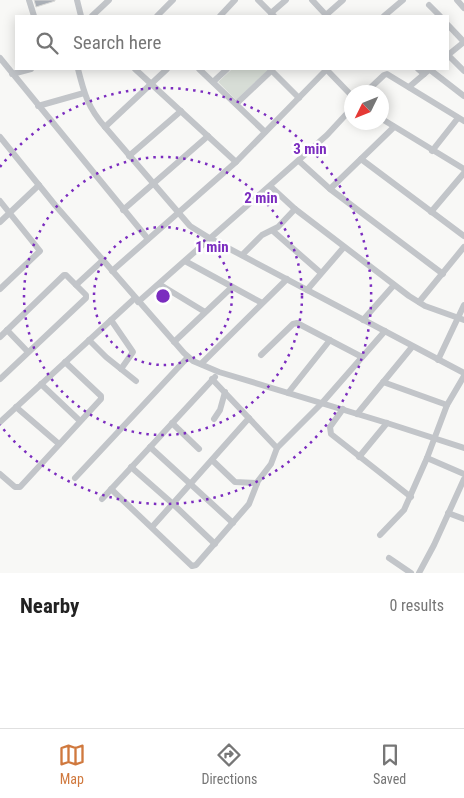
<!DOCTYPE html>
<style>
:root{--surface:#fff;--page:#f2f2f2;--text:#222;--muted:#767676;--line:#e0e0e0;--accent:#d0793e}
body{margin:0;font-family:"Roboto Condensed",sans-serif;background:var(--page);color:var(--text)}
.compass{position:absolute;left:344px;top:85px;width:45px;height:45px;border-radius:50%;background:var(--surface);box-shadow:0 2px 12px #0003;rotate:227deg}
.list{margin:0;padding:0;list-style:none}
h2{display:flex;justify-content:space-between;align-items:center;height:65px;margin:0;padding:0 20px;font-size:21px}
h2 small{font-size:16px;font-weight:400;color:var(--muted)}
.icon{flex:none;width:28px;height:28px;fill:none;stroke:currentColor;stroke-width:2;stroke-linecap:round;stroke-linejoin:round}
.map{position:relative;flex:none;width:464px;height:573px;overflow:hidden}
.search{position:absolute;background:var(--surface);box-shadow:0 2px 12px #0003;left:15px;right:15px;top:15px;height:55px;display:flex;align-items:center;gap:12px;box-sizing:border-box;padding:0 18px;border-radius:0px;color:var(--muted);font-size:19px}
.sheet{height:155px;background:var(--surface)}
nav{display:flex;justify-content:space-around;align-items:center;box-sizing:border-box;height:70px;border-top:1px solid var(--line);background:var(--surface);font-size:14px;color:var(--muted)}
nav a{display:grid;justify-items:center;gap:2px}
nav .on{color:var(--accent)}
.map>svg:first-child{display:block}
.green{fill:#d7ddd6}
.building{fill:#aaafb6;stroke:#dadad8}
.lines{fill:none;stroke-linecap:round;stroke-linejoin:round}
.street{stroke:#c2c5c9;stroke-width:6}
.ring{fill:none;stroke:#7b2cbf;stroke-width:2.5;stroke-dasharray:2.5 5}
.centre{fill:#7b2cbf;stroke:#fff;stroke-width:2.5}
.ring-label{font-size:15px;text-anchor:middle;font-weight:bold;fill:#7b2cbf;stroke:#fff;stroke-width:5;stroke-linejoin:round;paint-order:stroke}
</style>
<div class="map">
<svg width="464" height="573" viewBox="0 0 464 573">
<rect width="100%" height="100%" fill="#f8f8f6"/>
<path class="green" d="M232,69H267L268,70L236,100L218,82Z"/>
<path class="building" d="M34,0H55V1L36,7Z"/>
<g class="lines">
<g class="street">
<path d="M29,0L34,16"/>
<path d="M77,0L81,16"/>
<path d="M258,0L274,16"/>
<path d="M312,0L326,15"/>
<path d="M457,0L464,8"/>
<path d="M429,5L440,16"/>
<path d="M271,13L286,0"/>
<path d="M92,16L109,0"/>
<path d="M157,16L173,0"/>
<path d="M220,16L235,0"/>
<path d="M327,16L326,15L343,0"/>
<path d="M384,16L403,0"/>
<path d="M448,25L464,42"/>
<path d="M464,42L448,55L464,71"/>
<path d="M0,58L148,239"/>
<path d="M78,69C84,93 88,108 105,127"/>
<path d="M135,69L236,162"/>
<path d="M167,69L105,127L190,226L211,239L464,373"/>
<path d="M199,69L265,132"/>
<path d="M270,69L299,98"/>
<path d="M326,69L352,96"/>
<path d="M418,69L424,74"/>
<path d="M429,69L464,96"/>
<path d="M12,74L31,69"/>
<path d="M213,82L227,69"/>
<path d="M409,87L430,69"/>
<path d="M366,92L384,75L387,74L464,121"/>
<path d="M236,104L272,70"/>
<path d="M38,106L84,93"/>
<path d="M382,119L464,169"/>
<path d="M0,137L55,205L184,353L193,361L219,372L387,423L464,448"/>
<path d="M432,151L458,118"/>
<path d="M129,156L181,111"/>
<path d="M361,159L464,236"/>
<path d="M299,161L330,189L443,274"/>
<path d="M270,186L295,209L409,296L425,306L464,320"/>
<path d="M330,189L394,127"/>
<path d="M0,201L40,251L0,289"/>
<path d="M123,210L208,136"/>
<path d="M431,212L464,173"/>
<path d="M0,222L39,185"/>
<path d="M273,231L321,273"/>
<path d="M242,255L262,235L278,227L295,209"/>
<path d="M185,261L262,303"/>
<path d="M112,271L236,162L327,69"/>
<path d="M159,284L205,312"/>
<path d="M307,290L344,247"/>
<path d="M138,302L327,135L352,108"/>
<path d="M419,302L464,247"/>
<path d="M111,320L133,352L121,369"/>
<path d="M363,320L394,285"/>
<path d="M7,330L28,352"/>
<path d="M0,337L64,275H66L76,285"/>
<path d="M89,340L106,357L136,381"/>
<path d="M174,342L232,287"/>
<path d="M261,355L293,324L297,323L362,357"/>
<path d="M438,360L464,305"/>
<path d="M201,364L287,279"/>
<path d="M0,379L86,298V295L76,285L102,261"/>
<path d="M383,382L447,405"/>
<path d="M41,384L80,421"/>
<path d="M288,393L330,340"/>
<path d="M16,407L59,444"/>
<path d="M343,409L330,427L331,434L411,497"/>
<path d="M357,414L412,347"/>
<path d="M214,419L220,410L225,392"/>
<path d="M0,422L135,298"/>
<path d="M172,423L199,449"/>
<path d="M150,447L233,523"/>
<path d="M277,448L322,403L385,331"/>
<path d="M359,457L387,423"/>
<path d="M427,458L464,474"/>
<path d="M212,460L235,482L257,483"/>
<path d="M131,467L173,504L215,544"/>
<path d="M0,474L15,487H20L101,399V396L65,362"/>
<path d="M75,478L188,357"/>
<path d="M111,489L192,566L196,565L249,504L258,481L271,464L277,448L212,379"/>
<path d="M102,499L215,377"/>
<path d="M448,513L464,519"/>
<path d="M152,527L249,418"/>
<path d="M380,535L404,510L427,458L447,405L464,376"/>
<path d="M389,558L411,573"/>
<path d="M419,573L434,545L464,479"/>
</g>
</g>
<g class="ring">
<circle cx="163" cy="296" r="69"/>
<circle cx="163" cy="296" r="139"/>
<path d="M0 167A208 208 0 1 1 0 425"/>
</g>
<circle cx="163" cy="296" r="8" class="centre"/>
<g class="ring-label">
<text x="310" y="154">3 min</text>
<text x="261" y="203">2 min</text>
<text x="212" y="252">1 min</text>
</g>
</svg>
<svg class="compass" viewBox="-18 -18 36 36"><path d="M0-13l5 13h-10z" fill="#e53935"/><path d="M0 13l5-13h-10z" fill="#767676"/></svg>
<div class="search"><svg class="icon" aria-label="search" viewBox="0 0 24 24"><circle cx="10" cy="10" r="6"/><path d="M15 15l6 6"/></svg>Search here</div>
</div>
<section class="sheet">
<h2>Nearby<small>0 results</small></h2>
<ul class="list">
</ul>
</section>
<nav>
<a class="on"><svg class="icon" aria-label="map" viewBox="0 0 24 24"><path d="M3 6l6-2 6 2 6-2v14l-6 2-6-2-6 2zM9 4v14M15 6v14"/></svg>Map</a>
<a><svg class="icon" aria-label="directions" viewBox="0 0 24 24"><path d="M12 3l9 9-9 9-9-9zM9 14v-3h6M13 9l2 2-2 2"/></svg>Directions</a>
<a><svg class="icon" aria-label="saved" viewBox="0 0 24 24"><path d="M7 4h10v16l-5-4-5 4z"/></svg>Saved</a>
</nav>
